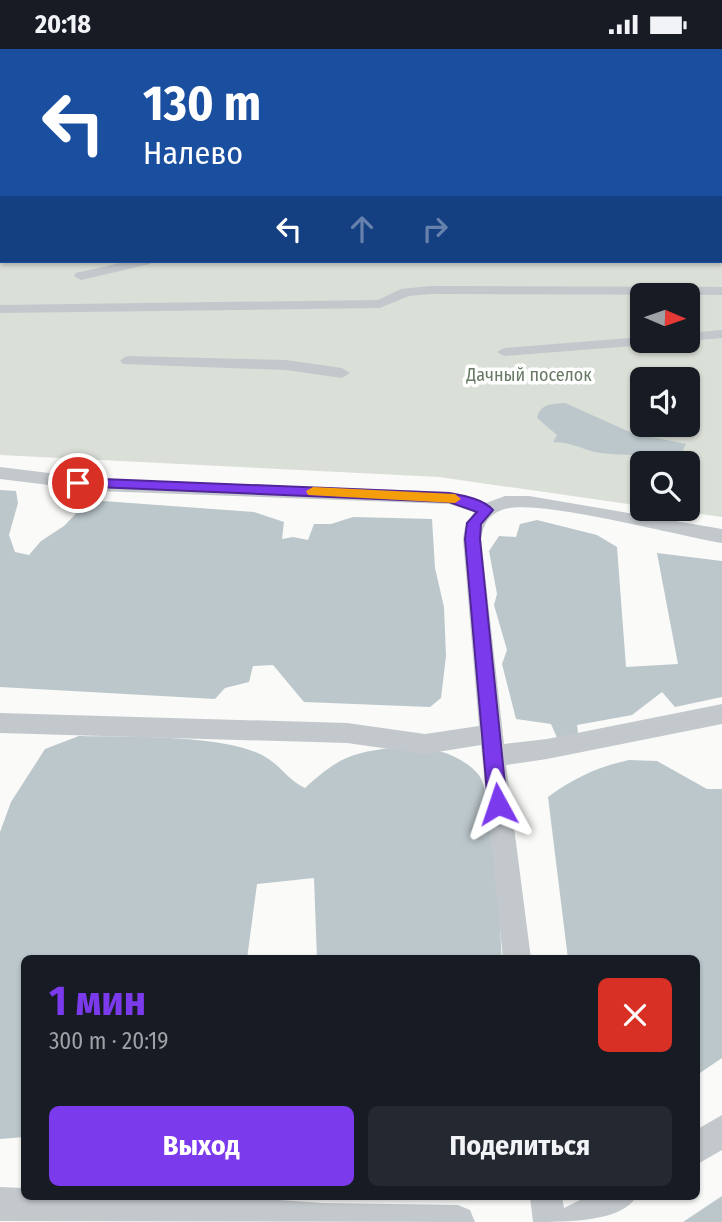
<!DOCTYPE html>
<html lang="ru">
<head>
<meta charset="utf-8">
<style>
  body { margin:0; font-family:"Fira Sans Condensed",sans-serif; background:#242831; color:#f1f3f6; height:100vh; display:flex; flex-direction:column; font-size:26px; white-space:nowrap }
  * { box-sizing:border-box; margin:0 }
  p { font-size:23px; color:#9ea1a6 }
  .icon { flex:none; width:38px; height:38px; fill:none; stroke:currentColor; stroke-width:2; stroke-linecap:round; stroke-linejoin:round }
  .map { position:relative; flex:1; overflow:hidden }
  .sheet { position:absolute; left:21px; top:906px; width:679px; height:245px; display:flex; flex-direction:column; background:#171b24; border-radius:10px; box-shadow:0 2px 5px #0004 }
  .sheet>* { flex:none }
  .top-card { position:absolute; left:0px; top:0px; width:723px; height:214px; box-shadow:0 2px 5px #0004; background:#1a4fa0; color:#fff; overflow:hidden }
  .needle { width:46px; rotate:92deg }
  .fabs { position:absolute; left:630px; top:234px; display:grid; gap:14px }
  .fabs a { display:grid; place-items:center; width:70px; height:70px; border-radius:10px; background:#171b24; box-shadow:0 2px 5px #0004; font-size:35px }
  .pin { position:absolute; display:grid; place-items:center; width:60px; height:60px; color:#fff; margin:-30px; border:4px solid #fff; border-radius:50%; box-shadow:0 2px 7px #0007 }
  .me { position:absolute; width:77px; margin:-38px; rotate:355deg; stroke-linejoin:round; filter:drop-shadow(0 0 5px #0008) }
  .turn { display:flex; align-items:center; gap:24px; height:147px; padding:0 28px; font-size:32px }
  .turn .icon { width:91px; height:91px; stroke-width:2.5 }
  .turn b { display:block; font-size:49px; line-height:60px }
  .lanes { display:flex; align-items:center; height:66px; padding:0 28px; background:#0003; justify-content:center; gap:35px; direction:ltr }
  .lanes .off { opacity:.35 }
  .round { display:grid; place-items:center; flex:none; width:74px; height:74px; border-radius:10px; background:#242831 }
  .headline { display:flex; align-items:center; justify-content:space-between; height:119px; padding:0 28px }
  h1 { font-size:42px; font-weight:700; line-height:52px; color:#7c3aed }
  .button { display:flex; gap:14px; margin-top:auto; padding:14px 28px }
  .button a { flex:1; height:80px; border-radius:10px; background:#7c3aed; color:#fff; font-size:28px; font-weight:700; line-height:80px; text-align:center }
  .button a+a { background:#242831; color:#f1f3f6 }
  .status { display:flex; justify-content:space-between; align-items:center; height:49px; padding:0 35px; background:#171b24; direction:ltr }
  .status svg { height:19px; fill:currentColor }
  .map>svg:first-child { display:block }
</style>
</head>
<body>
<div class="status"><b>20:18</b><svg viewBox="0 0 49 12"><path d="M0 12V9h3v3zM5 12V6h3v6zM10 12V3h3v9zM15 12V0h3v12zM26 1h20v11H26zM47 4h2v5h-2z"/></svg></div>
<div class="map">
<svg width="722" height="1173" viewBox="0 0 722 1173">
  <rect width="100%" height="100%" fill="#fafaf8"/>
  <!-- green -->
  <path fill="#dadfd7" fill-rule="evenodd" d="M 0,0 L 504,2 L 2,2 L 2,212 L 721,212 L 721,2 L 546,2 L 722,0 L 722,468 L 665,460 L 688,460 L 688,415 L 642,415 L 642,457 L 439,428 L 0,406 ZM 642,247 L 688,247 L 688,292 L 642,292 ZM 642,331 L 688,331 L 688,376 L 642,376 Z"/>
  <!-- water -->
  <path fill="#bbc7cb" d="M 565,354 L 632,384 L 686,395 L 682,403 C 665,407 613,407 595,403 C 580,399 569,393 553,393 L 557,386 L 537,369 C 541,354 552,355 565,354 Z
    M 0,441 L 16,442 L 18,454 L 9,486 L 15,503 L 29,506 L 41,492 L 64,477 L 89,451 L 254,463 L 284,473 L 282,490 L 293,488 L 308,491 L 314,475 L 331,475 L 353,468 L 432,470 L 435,519 L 444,558 L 446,607 L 441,649 L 430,658 L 304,653 L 273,616 L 253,617 L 249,633 L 225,639 L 215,650 L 0,638 Z
    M 537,471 L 597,486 L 617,498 L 626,618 L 678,615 L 657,504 L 722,512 L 722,648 L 675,658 L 662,643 L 632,666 L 577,676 L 579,692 L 558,691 L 551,675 L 516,670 L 502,615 L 507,601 L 494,556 L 497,545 L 489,502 L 499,487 L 516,488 L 520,475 Z
    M 79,687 C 124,688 231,685 267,709 C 282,718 288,731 305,739 C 340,707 353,703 400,698 C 426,696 460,704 478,725 C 495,744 500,878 502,910 L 317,910 L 314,829 L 257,835 L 247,910 L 24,910 L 24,1088 L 0,1090 L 0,783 L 11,753 L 45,700 Z
    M 629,711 L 657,712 L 707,740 L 722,740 L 722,1009 L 697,1026 L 696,910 L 568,910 L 548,748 C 574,729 597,718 629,711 Z
    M 722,1147 L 722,1173 L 683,1173 Z"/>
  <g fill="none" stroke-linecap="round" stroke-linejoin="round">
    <defs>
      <path id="secondary" d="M 0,48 L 2,48 L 2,56 L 0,56 Z
        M 721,51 L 722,51 L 722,59 L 721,59 Z"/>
    </defs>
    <!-- secondary casing -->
    <use href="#secondary" stroke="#b3babf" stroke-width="3"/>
    <!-- street -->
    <path fill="#c3c8cc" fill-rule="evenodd" d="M 106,0 L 114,0 L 105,2 Z
      M 218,0 L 226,0 L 226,2 L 218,2 Z
      M 339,0 L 348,0 L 349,2 L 340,2 Z
      M 454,0 L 474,0 L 473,2 Z
      M 0,4 L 2,4 L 2,10 L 0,10 Z
      M 721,70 L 722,70 L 722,77 L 721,77 Z
      M 721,103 L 722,103 L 722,109 L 721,109 Z
      M 129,212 L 152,212 L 150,215 L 81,231 L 74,227 L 76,224 Z
      M 430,237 L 722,238 L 722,246 L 430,245 L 409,247 L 380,259 L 0,264 L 0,256 L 378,251 L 401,240 Z
      M 722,281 L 722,289 L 688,292 L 687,292 L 688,284 Z
      M 642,288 L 642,292 L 652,292 L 645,296 L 504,307 L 497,303 L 504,299 Z
      M 128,307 L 286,311 L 342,319 L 350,324 L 342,329 L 286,321 L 123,315 L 120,312 L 123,309 Z
      M 0,418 L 98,430 L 449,443 L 486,454 L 505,447 L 529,447 L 722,480 L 722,494 C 678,487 535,448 502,461 C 488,466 483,476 481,490 L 504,695 L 547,690 L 722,655 L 722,675 L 547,710 L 506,716 L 531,910 L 503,910 L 481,696 L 425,705 L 347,694 L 0,684 L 0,664 L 347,674 L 425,685 L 479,677 L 463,490 L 465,478 L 474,463 L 449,455 L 98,442 L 0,430 Z
      M 722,1066 L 722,1101 L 696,1116 L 696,1081 Z
      M 0,1138 L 24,1139 L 24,1148 L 234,1148 L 323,1154 L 458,1156 L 470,1161 L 475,1173 L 0,1172 Z
      M 530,1148 L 562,1148 L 564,1159 L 586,1148 L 636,1148 C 622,1173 565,1173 533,1173 Z"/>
    <!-- secondary -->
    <use href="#secondary" fill="#fff" fill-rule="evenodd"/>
  </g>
  <!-- route -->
  <path fill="#7c3aed" stroke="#51269a" stroke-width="2" d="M 78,429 L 449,444 C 465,447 483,450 493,461 L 481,475 L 480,490 L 507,755 L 504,761 L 498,763 L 491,761 L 488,755 L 465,490 L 467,474 L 477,463 L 449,453 L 73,437 L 73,431 Z"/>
  <!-- slow -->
  <path fill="#f59e0b" d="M 313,438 L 455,445 L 461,450 L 455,454 L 308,446 L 306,442 Z"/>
  <g text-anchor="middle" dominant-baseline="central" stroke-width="7" stroke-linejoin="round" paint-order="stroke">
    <!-- far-park labels -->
    <g font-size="18" fill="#687a64" stroke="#fff">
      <text x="529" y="326">Дачный поселок</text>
    </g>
  </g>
</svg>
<div class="fabs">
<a><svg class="needle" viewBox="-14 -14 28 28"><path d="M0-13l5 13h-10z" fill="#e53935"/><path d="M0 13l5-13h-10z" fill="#9ea1a6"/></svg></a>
<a><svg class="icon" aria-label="sound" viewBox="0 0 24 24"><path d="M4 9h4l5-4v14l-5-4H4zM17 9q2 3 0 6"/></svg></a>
<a><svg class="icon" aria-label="search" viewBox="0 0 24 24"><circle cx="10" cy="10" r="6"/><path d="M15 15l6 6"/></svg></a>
</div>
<div class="pin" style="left:78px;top:434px;background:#d93025"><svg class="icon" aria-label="arrive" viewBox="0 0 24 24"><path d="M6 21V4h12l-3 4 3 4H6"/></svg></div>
<svg class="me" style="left:498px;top:755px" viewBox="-20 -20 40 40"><path d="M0-17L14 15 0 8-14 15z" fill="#7c3aed" stroke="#fff" stroke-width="4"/></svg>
<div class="top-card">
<div class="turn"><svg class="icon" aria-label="left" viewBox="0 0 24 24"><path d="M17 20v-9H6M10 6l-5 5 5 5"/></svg><div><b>130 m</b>Налево</div></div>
<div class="lanes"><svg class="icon" aria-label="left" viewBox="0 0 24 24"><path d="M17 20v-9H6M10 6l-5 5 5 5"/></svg><svg class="icon off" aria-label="ahead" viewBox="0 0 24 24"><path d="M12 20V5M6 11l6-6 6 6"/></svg><svg class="icon off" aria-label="right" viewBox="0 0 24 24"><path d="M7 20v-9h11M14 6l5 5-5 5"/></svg></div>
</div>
<section class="sheet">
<div class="headline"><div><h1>1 мин</h1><p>300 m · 20:19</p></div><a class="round" style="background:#d93025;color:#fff"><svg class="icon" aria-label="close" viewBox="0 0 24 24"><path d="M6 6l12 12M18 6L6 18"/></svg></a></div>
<div class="button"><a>Выход</a><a>Поделиться</a></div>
</section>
</div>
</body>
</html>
